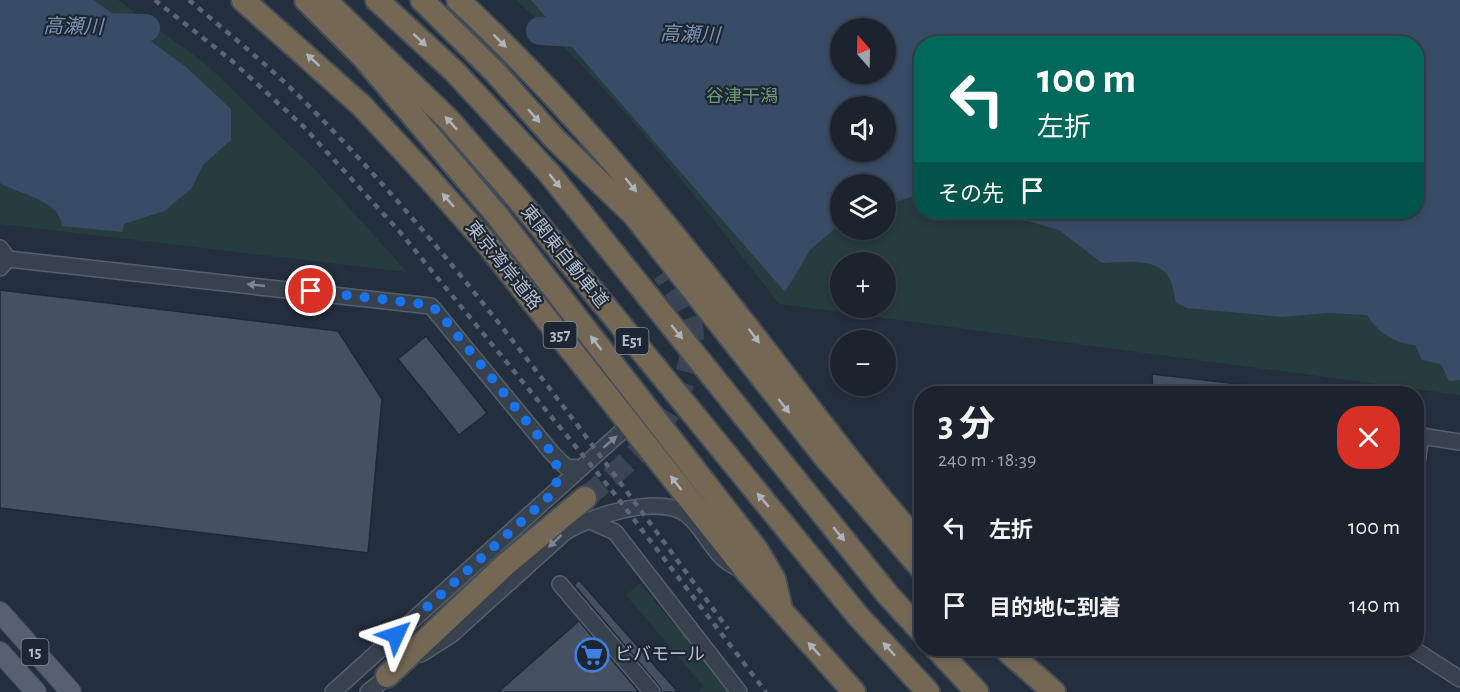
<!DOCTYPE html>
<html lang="ja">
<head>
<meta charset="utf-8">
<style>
  body { margin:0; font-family:"Alegreya Sans","Noto Sans JP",sans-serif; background:#242b36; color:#f1f3f6; height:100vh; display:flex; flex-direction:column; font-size:22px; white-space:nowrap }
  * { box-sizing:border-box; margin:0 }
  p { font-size:20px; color:#a0a4aa }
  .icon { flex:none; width:33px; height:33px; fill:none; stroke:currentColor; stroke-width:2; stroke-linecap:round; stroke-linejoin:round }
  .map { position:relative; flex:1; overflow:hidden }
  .sheet { position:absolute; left:914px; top:386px; width:510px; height:270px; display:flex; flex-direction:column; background:#1b232e; border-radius:24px; box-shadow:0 3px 9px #0003,0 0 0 2px #39404a }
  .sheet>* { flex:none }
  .top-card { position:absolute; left:914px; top:36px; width:510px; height:183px; border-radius:24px; box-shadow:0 3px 9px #0003,0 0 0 2px #39404a; background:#00695c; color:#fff; overflow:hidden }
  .needle { width:39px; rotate:340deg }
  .tools { position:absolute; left:830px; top:18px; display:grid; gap:12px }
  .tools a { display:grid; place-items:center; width:66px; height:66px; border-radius:50%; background:#1b232e; box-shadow:0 3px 9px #0003,0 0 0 2px #39404a; font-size:30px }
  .pin { position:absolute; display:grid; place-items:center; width:51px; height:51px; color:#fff; margin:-26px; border:3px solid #fff; border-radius:50%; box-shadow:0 2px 6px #0007 }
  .me { position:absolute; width:66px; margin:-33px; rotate:48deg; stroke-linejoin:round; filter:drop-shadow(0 0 4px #0008) }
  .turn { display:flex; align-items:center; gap:21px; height:126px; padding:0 24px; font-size:27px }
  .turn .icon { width:78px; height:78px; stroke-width:2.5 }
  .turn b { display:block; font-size:42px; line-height:51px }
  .then { display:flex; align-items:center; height:57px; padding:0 24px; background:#0003; gap:12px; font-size:22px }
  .round { display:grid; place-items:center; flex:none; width:63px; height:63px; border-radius:24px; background:#242b36 }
  .headline { display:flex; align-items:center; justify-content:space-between; height:102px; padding:0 24px }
  h1 { font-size:36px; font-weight:700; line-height:45px }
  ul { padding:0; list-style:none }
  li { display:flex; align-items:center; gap:18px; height:78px; padding:0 24px }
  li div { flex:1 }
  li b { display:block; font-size:22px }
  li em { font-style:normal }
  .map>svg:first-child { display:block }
</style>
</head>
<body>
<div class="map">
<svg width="1460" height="692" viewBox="0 0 1460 692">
  <rect width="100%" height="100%" fill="#242f3e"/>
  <!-- green -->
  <path fill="#263c3f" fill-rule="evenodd" d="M 0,0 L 118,0 L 207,65 L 318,173 L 407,272 L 0,224 Z
    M 516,0 L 1460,0 L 1460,395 L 779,304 C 697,198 615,91 516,0 ZM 840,28 L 885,28 L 885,74 L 840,74 ZM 921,44 L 1416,44 L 1416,212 L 921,212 ZM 840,106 L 885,106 L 885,152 L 840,152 ZM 840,184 L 885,184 L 885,230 L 840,230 ZM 840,262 L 885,262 L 885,308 L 840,308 Z
    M 640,584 L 732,692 L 697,692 L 703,686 L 626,595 Z"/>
  <!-- water -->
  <path fill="#394c67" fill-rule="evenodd" d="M 0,0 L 94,0 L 186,67 L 231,109 L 231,140 L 203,165 L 191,189 L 164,211 L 124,224 L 122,232 L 62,226 C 60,200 21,195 0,183 Z
    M 531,0 L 1460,0 L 1460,380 L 1449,381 L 1441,364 L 1422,360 L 1415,345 C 1393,343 1379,333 1367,315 L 1328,313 L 1282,317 L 1187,308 L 1176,303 C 1174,295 1173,283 1168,276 C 1156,257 1121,262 1102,263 L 1059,230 L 1010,216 L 1008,212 L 1416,212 L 1416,44 L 921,44 L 921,194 L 885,205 L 885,184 L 840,184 L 840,224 L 810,250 L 785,292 ZM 840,28 L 885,28 L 885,74 L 840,74 ZM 840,106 L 885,106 L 885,152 L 840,152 Z"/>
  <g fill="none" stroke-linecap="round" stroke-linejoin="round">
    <!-- river -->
    <path stroke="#394c67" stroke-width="28" d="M 92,27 L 146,28
      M 540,31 L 598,34"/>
  </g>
  <!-- building -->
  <path fill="#455162" stroke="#1f2835" stroke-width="1.5" d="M 0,290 L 338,331 L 382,399 L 368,553 L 0,508 Z
    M 426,336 L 487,413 L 459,435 L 398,359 Z
    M 1152,374 L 1247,385 L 1247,393 L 1153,393 Z
    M 579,580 L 678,692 L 662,692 L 659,686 L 574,585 Z
    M 579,621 L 639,692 L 498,692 Z"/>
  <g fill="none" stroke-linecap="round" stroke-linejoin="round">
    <!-- highway-tunnel -->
    <path stroke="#3a4453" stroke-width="22" stroke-dasharray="22 11" stroke-linecap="butt" d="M 585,498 C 631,460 674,427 688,367 C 692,352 695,336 691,321 C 686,304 673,288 663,273"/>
    <defs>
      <path id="minor" d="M 0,248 L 8,259 L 0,268
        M 8,259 L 431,306 L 552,453 L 566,467 L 579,468
        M 1416,469 L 1421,436 L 1460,442
        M 590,521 L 615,532 L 739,692
        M 560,584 L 652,692
        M 1412,648 L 1460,679
        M 421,654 L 451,635 L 564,533 C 589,516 659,494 686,514 C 706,529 712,556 736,567
        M 333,692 L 630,424
        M 368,692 L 393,672"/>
      <path id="major" d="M 0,612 L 71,692
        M 0,652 L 36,692"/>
      <path id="highway" d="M 243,0 L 362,106 L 426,175 L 488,245 L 747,572 L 854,692
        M 306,0 L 363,57 L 496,214 L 757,550 L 774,579 L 781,609
        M 325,0 L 449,120 L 517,198 L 858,616 L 928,692
        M 377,0 L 454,71 L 549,173 L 888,595 L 921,631
        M 422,0 L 495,72 L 555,139 L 634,215 L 824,456 L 921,568
        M 458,0 C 562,96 653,207 740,318 C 800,394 856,473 921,545
        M 936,648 L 977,692
        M 1004,648 L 1054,692
        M 387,676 L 505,565 L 585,498"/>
    </defs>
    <!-- minor casing -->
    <use href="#minor" stroke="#565f6c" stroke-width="18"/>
    <!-- major casing -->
    <use href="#major" stroke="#414a57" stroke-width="22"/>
    <!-- highway casing -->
    <use href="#highway" stroke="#434c59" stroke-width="26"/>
    <!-- minor -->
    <use href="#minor" stroke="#38414e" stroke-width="15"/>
    <!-- major -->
    <use href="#major" stroke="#56606e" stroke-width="20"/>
    <!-- highway -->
    <use href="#highway" stroke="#746855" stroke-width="22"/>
    <!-- rail -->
    <path stroke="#5a6575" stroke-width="4.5" stroke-dasharray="6 6" stroke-linecap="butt" d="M 155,0 L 231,60 L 304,127 L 400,232 L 613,492 L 766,692
      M 189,0 C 228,33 269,66 305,102 C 464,262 594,448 728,629"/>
  </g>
  <!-- one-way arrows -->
  <defs><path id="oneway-solid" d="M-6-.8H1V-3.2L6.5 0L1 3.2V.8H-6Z" transform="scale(1.5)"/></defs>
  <g fill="#aeb4bd">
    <use href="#oneway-solid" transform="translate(420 40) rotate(43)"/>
    <use href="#oneway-solid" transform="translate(500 41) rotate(45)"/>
    <use href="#oneway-solid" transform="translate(313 60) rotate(-137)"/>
    <use href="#oneway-solid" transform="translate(534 116) rotate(49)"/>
    <use href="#oneway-solid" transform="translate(451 123) rotate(-132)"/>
    <use href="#oneway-solid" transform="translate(555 181) rotate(51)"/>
    <use href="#oneway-solid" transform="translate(631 185) rotate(51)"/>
    <use href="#oneway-solid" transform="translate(448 200) rotate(-131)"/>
    <use href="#oneway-solid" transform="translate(677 332) rotate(51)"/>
    <use href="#oneway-solid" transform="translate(754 336) rotate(53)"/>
    <use href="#oneway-solid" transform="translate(596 343) rotate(-128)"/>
    <use href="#oneway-solid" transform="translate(784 406) rotate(52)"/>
    <use href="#oneway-solid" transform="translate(676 483) rotate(-128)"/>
    <use href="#oneway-solid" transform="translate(763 500) rotate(-130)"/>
    <use href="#oneway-solid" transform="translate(839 534) rotate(51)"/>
    <use href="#oneway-solid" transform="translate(814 649) rotate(-132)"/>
    <use href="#oneway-solid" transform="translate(889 649) rotate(-132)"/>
  </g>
  <g fill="#7c8592">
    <use href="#oneway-solid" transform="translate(256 285) rotate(-174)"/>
    <use href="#oneway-solid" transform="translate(610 442) rotate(-41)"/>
    <use href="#oneway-solid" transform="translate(555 541) rotate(137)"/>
  </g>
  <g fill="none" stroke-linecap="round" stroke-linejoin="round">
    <!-- route -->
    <path stroke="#1a73e8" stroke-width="10" stroke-dasharray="0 18" d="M 311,291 L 423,304 L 437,310 L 552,453 C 559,469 560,478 552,494 L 396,635"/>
  </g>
  <!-- icons -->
  <defs>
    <symbol id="supermarket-ring" viewBox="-11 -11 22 22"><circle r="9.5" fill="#1d2633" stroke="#3f7fe0" stroke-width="1.5"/><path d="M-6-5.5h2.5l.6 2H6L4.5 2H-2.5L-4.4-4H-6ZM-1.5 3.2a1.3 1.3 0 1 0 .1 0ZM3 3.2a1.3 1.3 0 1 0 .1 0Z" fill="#3f7fe0"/></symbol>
  </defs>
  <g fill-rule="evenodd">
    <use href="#supermarket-ring" x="573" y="636" width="38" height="38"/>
  </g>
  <g text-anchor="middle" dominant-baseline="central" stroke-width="4.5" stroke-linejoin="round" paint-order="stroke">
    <!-- shield labels -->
    <g fill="#1d2633" stroke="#878f9c" stroke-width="1.5">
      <rect x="543.5" y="322" width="33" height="26" rx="4.5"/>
      <rect x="615.5" y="328" width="33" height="26" rx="4.5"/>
      <rect x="21.5" y="639" width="27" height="26" rx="4.5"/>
    </g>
    <g font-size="16" font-weight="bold" fill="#b4bcc9">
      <text x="560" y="335">357</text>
      <text x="632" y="341">E51</text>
      <text x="35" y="652">15</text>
    </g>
    <!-- park labels -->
    <g font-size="18" fill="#6b9a76" stroke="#1d2633">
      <text x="742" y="97">谷津干潟</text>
    </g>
    <!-- street labels -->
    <g font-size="18" fill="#b4bcc9" stroke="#1d2633">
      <text transform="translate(564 257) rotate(51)">東関東自動車道</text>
      <text transform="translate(503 266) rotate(51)">東京湾岸道路</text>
    </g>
    <!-- poi labels -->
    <g font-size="18" fill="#b4bcc9" stroke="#1d2633" text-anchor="start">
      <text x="615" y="655">ビバモール</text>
    </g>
    <!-- water labels -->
    <g font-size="20" font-style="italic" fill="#7c92b1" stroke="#1d2633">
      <text transform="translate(73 27) rotate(1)">高瀬川</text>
      <text transform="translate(690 35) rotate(2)">高瀬川</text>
    </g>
  </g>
</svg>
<div class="tools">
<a><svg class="needle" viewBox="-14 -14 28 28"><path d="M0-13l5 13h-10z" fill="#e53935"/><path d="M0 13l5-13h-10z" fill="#a0a4aa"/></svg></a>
<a><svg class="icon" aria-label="sound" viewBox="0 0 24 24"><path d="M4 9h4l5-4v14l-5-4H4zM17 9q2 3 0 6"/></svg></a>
<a><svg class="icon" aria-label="layers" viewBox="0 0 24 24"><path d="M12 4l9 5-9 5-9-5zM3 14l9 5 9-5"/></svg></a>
<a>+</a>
<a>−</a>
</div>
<div class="pin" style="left:311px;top:291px;background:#d93025"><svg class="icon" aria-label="arrive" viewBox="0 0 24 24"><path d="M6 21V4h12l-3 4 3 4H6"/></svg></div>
<svg class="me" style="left:396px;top:635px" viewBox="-20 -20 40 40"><path d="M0-17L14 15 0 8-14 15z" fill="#1a73e8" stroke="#fff" stroke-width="4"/></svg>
<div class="top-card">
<div class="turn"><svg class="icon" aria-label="left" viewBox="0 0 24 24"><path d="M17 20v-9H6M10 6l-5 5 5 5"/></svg><div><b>100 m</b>左折</div></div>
<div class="then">その先<svg class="icon" aria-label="arrive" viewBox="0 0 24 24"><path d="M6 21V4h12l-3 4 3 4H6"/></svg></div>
</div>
<section class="sheet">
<div class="headline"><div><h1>3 分</h1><p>240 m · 18:39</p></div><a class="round" style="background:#d93025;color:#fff"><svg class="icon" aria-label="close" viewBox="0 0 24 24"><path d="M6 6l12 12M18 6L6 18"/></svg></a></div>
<ul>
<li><svg class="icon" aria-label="left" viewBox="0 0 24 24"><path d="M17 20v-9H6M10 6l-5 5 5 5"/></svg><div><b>左折</b></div><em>100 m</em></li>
<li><svg class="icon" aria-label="arrive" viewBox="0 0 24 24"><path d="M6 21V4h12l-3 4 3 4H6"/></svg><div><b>目的地に到着</b></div><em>140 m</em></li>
</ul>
</section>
</div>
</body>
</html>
